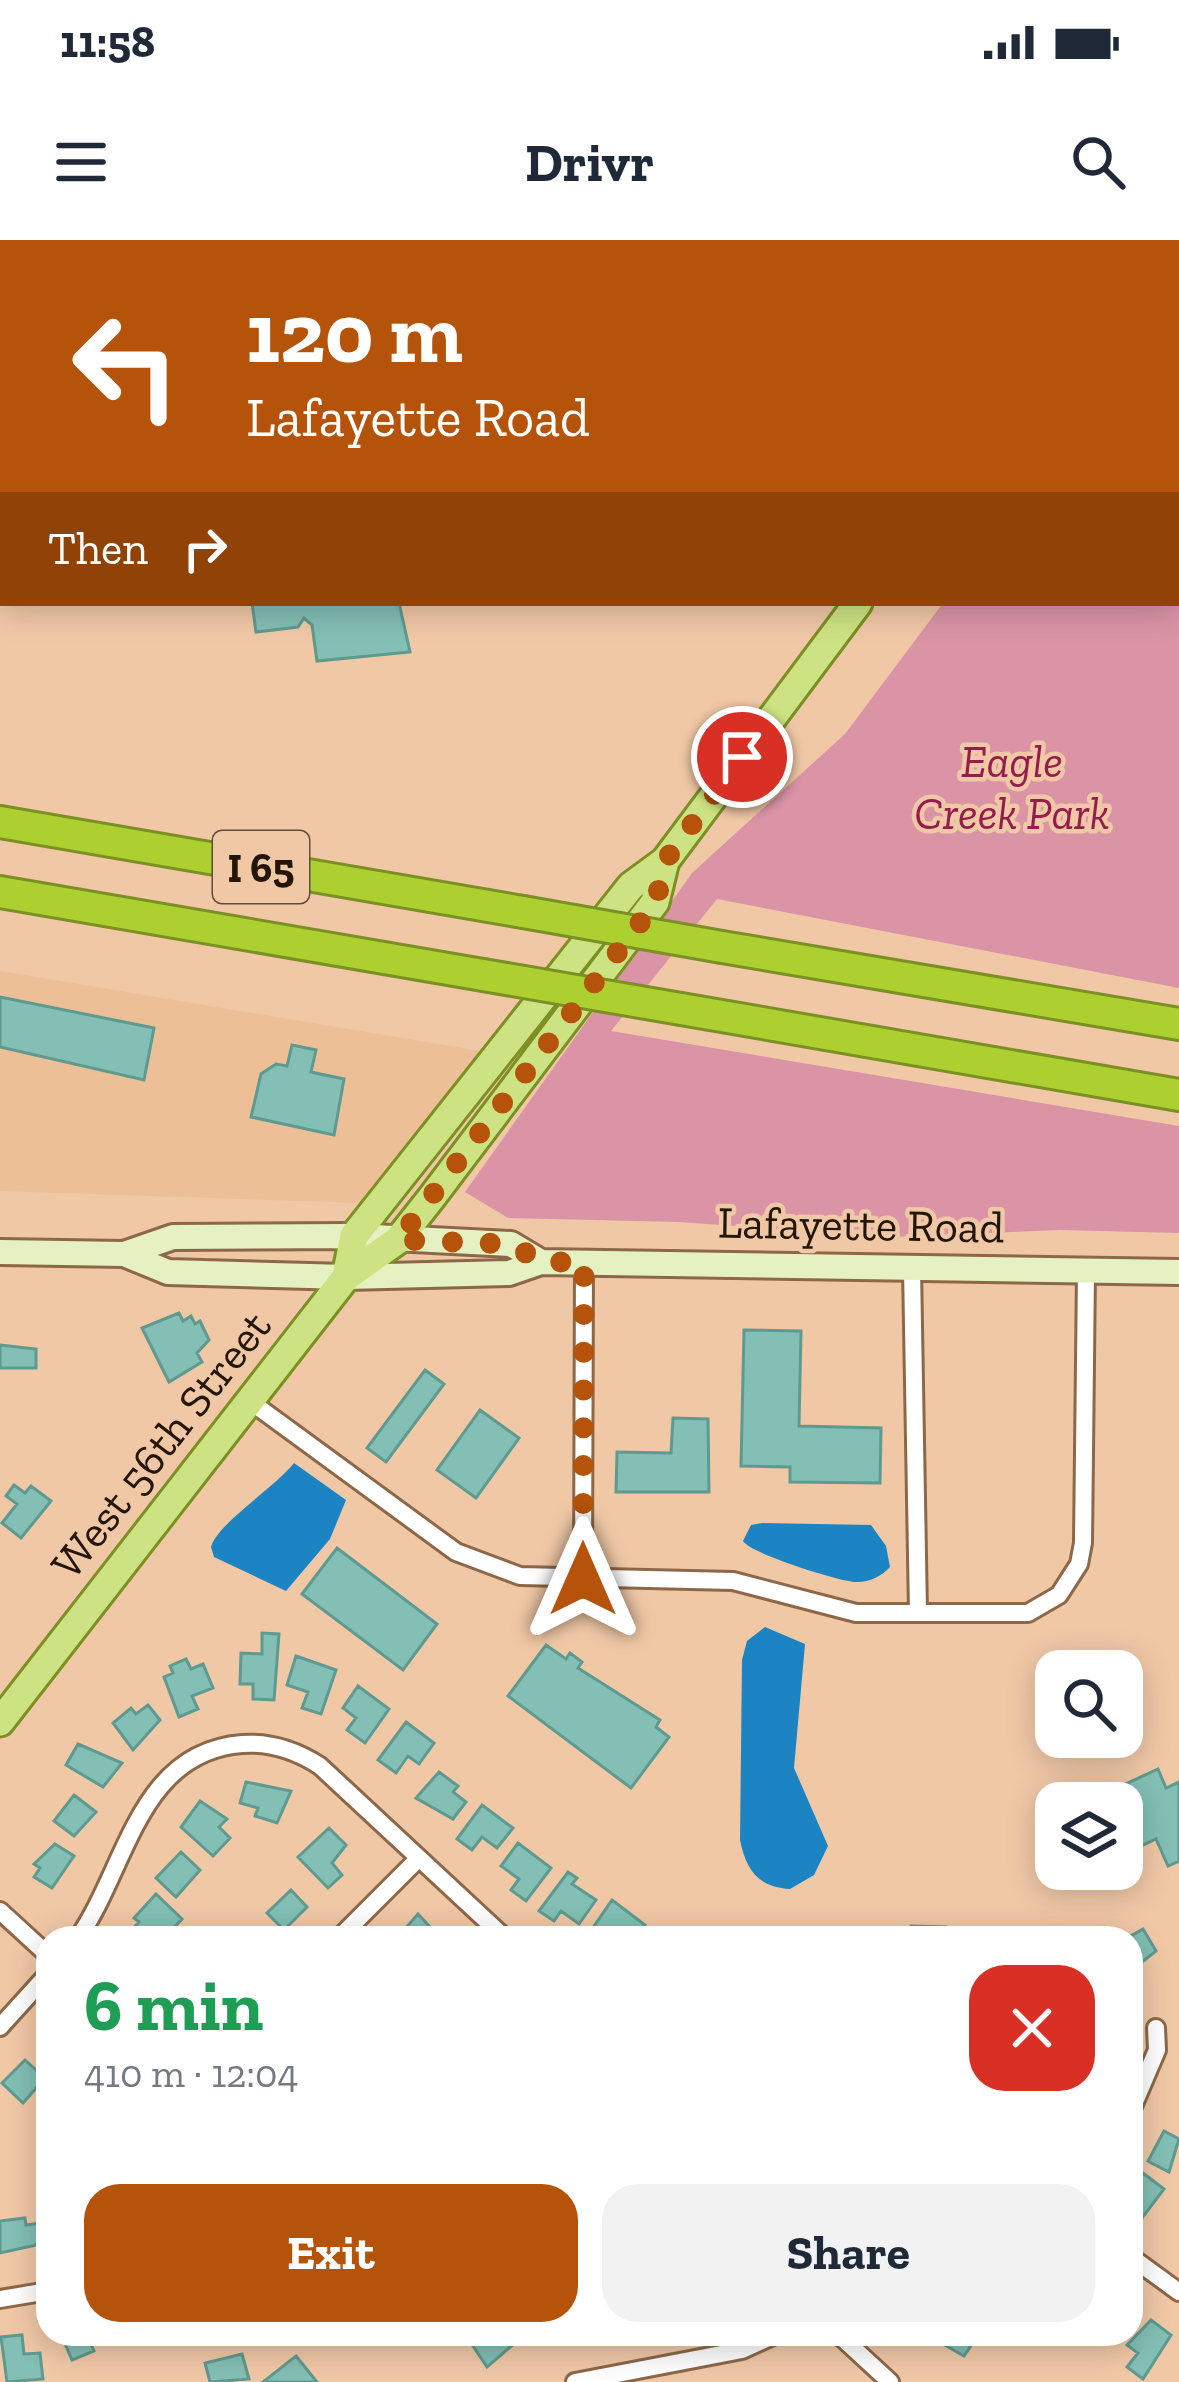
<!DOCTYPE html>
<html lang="en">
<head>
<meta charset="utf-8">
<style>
  body { margin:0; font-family:"Zilla Slab",serif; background:#f2f2f3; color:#1f2937; height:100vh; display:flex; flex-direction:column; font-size:45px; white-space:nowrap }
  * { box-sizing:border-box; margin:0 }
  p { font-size:39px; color:#747a83 }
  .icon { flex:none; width:66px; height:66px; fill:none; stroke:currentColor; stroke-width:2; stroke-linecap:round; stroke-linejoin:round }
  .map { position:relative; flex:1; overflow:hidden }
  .drawer { position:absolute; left:36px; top:1686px; width:1107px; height:420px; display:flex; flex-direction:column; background:#fff; border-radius:36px; box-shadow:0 6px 30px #0003 }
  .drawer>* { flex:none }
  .guide { position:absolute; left:0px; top:0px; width:1179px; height:366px; box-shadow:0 6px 30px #0003; background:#b45309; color:#fff; overflow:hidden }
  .fabs { position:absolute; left:1035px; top:1410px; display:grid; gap:24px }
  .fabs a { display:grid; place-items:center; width:108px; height:108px; border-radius:24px; background:#fff; box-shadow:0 6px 30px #0003; font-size:60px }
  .pin { position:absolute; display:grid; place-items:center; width:102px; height:102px; color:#fff; margin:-51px; border:6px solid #fff; border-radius:50%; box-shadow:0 3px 12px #0007 }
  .me { position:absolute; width:132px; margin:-66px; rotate:0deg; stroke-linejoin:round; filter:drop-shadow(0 0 9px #0008) }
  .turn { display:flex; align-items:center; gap:42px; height:252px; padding:0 48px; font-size:54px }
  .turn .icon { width:156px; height:156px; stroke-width:2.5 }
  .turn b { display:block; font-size:84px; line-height:102px }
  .then { display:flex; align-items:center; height:114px; padding:0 48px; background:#0003; gap:24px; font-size:45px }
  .round { display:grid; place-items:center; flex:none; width:126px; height:126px; border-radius:36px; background:#f2f2f3 }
  .summary { display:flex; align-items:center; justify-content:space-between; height:204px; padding:0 48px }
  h1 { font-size:72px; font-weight:800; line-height:90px; color:#1e9e55 }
  .action { display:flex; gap:24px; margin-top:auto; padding:24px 48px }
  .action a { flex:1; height:138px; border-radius:36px; background:#b45309; color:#fff; font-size:48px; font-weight:800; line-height:138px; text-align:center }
  .action a+a { background:#f2f2f3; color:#1f2937 }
  .status { display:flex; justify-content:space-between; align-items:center; height:84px; padding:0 60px; background:#fff; direction:ltr }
  .status svg { height:33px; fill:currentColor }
  header { display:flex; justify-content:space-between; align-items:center; height:156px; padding:0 48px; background:#fff; font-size:54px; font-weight:800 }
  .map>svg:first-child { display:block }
</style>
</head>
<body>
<div class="status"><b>11:58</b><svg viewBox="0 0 49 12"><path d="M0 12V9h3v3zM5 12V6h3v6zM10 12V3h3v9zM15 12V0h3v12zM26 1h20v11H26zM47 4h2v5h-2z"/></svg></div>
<header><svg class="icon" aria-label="menu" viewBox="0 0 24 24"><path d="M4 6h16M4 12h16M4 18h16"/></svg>Drivr<svg class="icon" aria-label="search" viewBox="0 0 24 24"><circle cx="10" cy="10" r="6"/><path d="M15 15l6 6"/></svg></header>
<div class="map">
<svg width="1179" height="2142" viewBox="0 0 1179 2142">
  <rect width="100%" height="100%" fill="#f0c8a6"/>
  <!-- built -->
  <path fill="#ecbf97" d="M 0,731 L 480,811 L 360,963 L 0,951 Z"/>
  <!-- green -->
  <path fill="#da94a6" d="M 1179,52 L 1179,748 L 717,659 L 611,791 L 1179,886 L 1179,993 L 1060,990 L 889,997 L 678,982 L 508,978 L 465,952 L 692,633 L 845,494 L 943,363 L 1176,363 Z"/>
  <!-- water -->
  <path fill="#1c84c2" d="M 294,1223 L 346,1260 L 330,1299 L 286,1351 L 214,1317 L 211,1307 C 218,1283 272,1250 294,1223 Z
    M 762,1283 L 871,1285 L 886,1306 L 890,1327 C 881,1337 868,1343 854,1342 C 836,1340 751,1314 743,1301 L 751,1285 Z
    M 765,1387 L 805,1404 L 794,1528 L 828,1606 L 814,1635 L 790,1649 C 758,1647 746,1630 740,1600 L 742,1420 L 747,1401 Z"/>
  <!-- building -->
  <path fill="#83bfb4" stroke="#5f9a90" stroke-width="3" d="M 252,363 L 399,363 L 410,412 L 317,421 L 312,385 L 304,378 L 298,387 L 256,392 Z
    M 0,757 L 154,788 L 144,840 L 0,807 Z
    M 292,805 L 316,810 L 311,832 L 344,839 L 334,895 L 251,877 L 261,834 L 276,824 L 287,826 Z
    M 179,1073 L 183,1081 L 191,1076 L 195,1084 L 200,1081 L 209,1100 L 197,1113 L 202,1122 L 169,1142 L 142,1088 Z
    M 744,1090 L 801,1091 L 799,1186 L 881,1188 L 880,1243 L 790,1242 L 790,1227 L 741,1226 Z
    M 0,1105 L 36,1109 L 36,1128 L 0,1128 Z
    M 425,1130 L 444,1144 L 386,1222 L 367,1208 Z
    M 480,1170 L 519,1198 L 476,1258 L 437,1230 Z
    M 673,1178 L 708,1179 L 709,1252 L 616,1252 L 617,1212 L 671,1213 Z
    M 14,1245 L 25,1253 L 31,1246 L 51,1261 L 21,1298 L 2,1283 L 17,1264 L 6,1256 Z
    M 337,1308 L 437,1384 L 403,1430 L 302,1354 Z
    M 262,1393 L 279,1394 L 274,1460 L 253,1459 L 253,1444 L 240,1444 L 241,1413 L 262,1414 Z
    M 546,1405 L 566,1419 L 570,1413 L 582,1422 L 578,1428 L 660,1480 L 656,1487 L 669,1497 L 631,1548 L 508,1456 Z
    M 296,1416 L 336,1430 L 321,1474 L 302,1468 L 308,1452 L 287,1445 Z
    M 186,1419 L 191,1429 L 203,1424 L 213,1448 L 192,1456 L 198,1469 L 179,1477 L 164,1437 L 173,1433 L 170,1426 Z
    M 358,1446 L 389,1469 L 365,1503 L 347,1490 L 356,1478 L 343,1468 Z
    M 148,1465 L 160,1480 L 133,1510 L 113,1483 L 131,1468 L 136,1474 Z
    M 406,1482 L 434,1503 L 419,1524 L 408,1516 L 396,1533 L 378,1520 Z
    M 78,1504 L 122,1523 L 103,1547 L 66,1525 Z
    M 1158,1529 L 1166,1548 L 1179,1542 L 1179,1621 L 1168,1626 L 1156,1599 L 1126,1613 L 1122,1604 L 1126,1562 L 1119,1547 Z
    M 439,1532 L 458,1546 L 453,1552 L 466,1562 L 453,1579 L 416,1558 Z
    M 246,1542 L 291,1551 L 277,1583 L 255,1576 L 258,1568 L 240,1563 Z
    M 74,1555 L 96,1572 L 74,1596 L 54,1581 Z
    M 200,1561 L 227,1579 L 219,1587 L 230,1598 L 213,1616 L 181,1587 Z
    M 482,1565 L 513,1588 L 497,1608 L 482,1597 L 472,1610 L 457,1599 Z
    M 329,1588 L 346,1605 L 332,1623 L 342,1635 L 328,1648 L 298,1617 Z
    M 518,1603 L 551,1628 L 526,1661 L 511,1650 L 519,1639 L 501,1626 Z
    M 55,1604 L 74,1616 L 52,1648 L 34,1637 L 40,1628 L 34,1624 Z
    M 181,1612 L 200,1630 L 176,1657 L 156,1638 Z
    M 568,1632 L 577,1638 L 572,1644 L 596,1660 L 579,1684 L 561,1671 L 554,1681 L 539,1671 Z
    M 291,1650 L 307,1667 L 284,1690 L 267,1673 Z
    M 156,1654 L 182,1679 L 164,1698 L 132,1698 L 128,1694 L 139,1682 L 134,1678 Z
    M 612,1660 L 645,1685 L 635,1698 L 586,1698 Z
    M 418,1674 L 432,1689 L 429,1698 L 397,1698 Z
    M 911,1686 L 946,1687 L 945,1698 L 910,1698 Z
    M 1143,1689 L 1156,1711 L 1131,1731 L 1131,1698 L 1127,1698 Z
    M 25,1820 L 45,1838 L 23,1863 L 2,1843 Z
    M 1164,1891 L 1179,1899 L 1169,1932 L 1148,1921 Z
    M 1139,1930 L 1164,1949 L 1142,1978 L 1131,1970 L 1131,1941 Z
    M 25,1978 L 26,1985 L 42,1983 L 45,2003 L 0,2013 L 0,1981 Z
    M 1151,2080 L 1171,2095 L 1143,2139 L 1127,2127 L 1138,2113 L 1127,2105 Z
    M 61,2094 L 104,2094 L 105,2098 L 91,2104 L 94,2111 L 72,2120 Z
    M 479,2094 L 520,2094 L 522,2097 L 487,2127 L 469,2100 Z
    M 940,2094 L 979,2094 L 964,2116 L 936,2100 Z
    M 22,2095 L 24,2114 L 40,2113 L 43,2139 L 7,2142 L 1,2097 Z
    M 242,2114 L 249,2139 L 210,2142 L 205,2123 Z
    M 296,2116 L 317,2142 L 263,2142 Z"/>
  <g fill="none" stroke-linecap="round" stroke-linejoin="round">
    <defs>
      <path id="minor" d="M 319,0 L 323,3
        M 912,1028 L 918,1373
        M 247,1159 L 456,1312 L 520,1336 L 733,1341 L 856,1373 L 1028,1373 L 1059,1355 L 1079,1324 L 1083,1303 L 1086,1031
        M 583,1339 L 584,1022
        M 0,1671 L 48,1715
        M 78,1698 C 127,1628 138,1512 242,1504 C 270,1502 297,1511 320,1526 L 505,1698
        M 339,1698 L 418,1619
        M 0,1787 L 48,1734
        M 1131,1871 L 1157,1810 L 1156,1788
        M 1131,2017 L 1179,2052
        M 0,2059 L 48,2051
        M 838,2094 L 890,2142
        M 575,2142 L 742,2110 L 777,2094"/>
      <path id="secondary" d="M 0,1012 L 124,1014 L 173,997 L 354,996 L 511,1004 L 541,1022
        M 124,1014 L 168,1032 L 346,1037 L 509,1033 L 541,1022 L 1179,1032"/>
      <path id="primary" d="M 1133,3 L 1135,0
        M 346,1037 L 354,996 L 631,646 L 665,621 L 858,363
        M 0,1482 L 346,1037 L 398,1000 L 432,957 L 655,662 L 665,621"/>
      <path id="motorway" d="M 0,582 L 523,672
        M 0,652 L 483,735
        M 722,707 L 1179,784
        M 681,769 L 1179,855"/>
    </defs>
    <!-- minor casing -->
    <use href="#minor" stroke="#8c6849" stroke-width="22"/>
    <!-- secondary casing -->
    <use href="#secondary" stroke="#8c6849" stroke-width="30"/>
    <!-- primary casing -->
    <use href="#primary" stroke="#7c8f22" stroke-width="33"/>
    <!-- motorway casing -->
    <use href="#motorway" stroke="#7c8f22" stroke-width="36"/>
    <!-- minor -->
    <use href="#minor" stroke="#fff" stroke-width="16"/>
    <!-- secondary -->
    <use href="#secondary" stroke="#e6f1c1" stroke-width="24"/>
    <!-- primary -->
    <use href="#primary" stroke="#cde383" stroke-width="27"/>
    <!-- motorway -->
    <use href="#motorway" stroke="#acd030" stroke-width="30"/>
    <defs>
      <path id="motorway-bridge" d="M 523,672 L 722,707
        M 483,735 L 681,769"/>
    </defs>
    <!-- motorway-bridge casing -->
    <use href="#motorway-bridge" stroke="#7c8f22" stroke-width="36" stroke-linecap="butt"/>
    <!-- motorway-bridge -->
    <use href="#motorway-bridge" stroke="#acd030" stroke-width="30"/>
  </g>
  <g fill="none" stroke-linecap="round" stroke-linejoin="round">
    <!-- route -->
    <path stroke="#b45309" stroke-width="21" stroke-dasharray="0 37.8" d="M 583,1339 L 584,1022 L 541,1022 L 511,1004 L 398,1000 L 656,662 L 665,621 L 742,517"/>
  </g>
  <g text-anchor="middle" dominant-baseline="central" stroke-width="9" stroke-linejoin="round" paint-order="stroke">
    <!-- shield labels -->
    <rect fill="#f0c8a6" stroke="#604b37" stroke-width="3" x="213" y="591" width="96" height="72" rx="9"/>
    <g font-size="42" font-weight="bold" fill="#231508">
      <text x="261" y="627">I 65</text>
    </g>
    <!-- park labels -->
    <g font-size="45" font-style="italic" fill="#961c4e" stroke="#f0c8a6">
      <text x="1012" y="522">Eagle<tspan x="1012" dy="52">Creek Park</tspan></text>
    </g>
    <!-- street labels -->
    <g font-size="45" fill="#231508" stroke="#f0c8a6">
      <text transform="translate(861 985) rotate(1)">Lafayette Road</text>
      <text transform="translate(161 1205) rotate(-52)">West 56th Street</text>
    </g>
  </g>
</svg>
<div class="fabs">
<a><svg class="icon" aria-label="search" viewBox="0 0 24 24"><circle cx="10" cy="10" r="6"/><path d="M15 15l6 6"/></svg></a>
<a><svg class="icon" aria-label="layers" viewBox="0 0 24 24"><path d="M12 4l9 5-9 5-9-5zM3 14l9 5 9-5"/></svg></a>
</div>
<div class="pin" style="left:742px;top:517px;background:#d93025"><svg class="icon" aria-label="arrive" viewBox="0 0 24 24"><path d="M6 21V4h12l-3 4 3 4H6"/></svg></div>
<svg class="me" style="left:583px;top:1339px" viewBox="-20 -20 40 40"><path d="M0-17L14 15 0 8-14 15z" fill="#b45309" stroke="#fff" stroke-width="4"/></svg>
<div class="guide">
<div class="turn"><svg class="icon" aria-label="left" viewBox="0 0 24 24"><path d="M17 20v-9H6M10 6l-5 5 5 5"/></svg><div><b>120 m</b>Lafayette Road</div></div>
<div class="then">Then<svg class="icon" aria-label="right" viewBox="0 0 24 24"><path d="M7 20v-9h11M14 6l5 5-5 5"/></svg></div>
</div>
<section class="drawer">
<div class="summary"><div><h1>6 min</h1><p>410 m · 12:04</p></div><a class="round" style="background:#d93025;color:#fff"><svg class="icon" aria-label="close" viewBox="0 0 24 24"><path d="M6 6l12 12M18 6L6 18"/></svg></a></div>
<div class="action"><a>Exit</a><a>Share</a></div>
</section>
</div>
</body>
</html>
